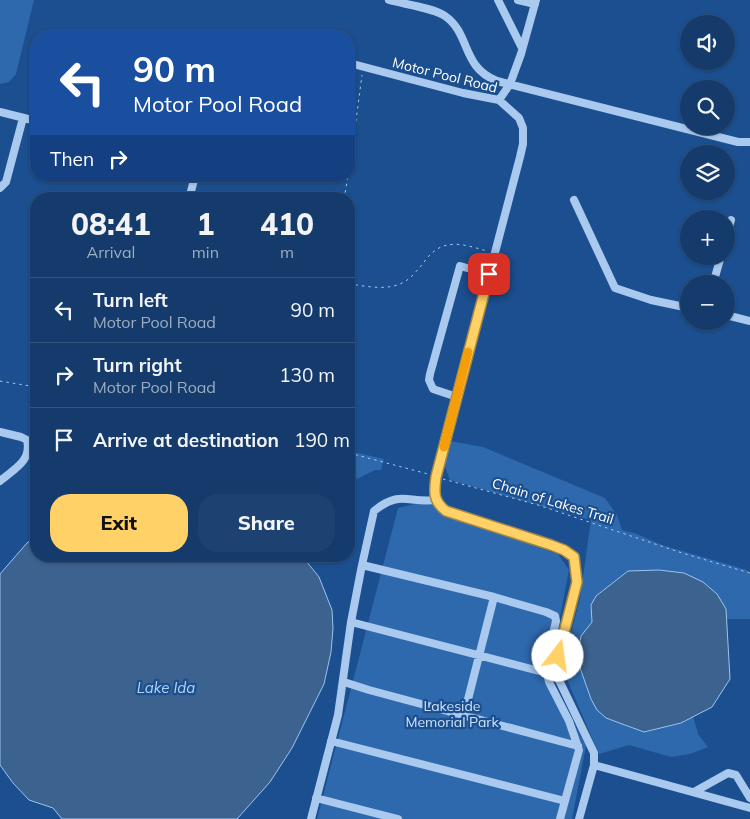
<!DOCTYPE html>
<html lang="en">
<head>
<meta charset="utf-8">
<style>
  body { margin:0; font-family:Mulish,sans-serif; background:#1d4271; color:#f1f3f6; height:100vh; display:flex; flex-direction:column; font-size:19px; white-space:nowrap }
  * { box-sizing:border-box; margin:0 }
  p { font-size:16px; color:#9dadc1 }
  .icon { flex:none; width:28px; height:28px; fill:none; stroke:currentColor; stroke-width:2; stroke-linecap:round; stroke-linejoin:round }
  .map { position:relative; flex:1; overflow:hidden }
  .details { position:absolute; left:30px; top:192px; width:325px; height:370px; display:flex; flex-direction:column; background:#143b6b; border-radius:20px; box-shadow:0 1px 4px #0004,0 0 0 1px #33557e }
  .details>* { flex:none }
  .top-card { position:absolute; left:30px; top:30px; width:325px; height:152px; border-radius:20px; box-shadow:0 1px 4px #0004,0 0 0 1px #33557e; background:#1a4fa0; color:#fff; overflow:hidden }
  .buttons { position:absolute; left:680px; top:15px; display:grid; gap:10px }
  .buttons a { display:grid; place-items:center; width:55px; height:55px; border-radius:50%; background:#143b6b; box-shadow:0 1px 4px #0004,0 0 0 1px #33557e; font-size:25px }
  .pin { position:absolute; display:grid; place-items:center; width:42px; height:42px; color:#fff; margin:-21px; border-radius:10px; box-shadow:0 2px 8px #0006 }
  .me { position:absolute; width:55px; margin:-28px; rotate:15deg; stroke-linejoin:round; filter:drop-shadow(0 0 4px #0008) }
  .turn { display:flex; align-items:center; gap:18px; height:105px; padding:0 20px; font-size:22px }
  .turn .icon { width:65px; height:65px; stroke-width:2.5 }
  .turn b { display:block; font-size:35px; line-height:42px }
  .then { display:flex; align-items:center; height:48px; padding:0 20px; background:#0003; gap:10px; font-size:19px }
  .eta { display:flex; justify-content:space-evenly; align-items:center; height:85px; text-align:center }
  .eta b { font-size:30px; font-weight:800; line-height:35px }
  .action { display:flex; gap:10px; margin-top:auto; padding:10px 20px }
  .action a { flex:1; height:58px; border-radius:20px; background:#ffd166; color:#111; font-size:20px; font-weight:800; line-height:58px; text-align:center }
  .action a+a { background:#1d4271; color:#f1f3f6 }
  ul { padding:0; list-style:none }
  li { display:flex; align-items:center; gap:15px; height:65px; padding:0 20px; border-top:1px solid #33557e }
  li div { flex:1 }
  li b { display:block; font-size:19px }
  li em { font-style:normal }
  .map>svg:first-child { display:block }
</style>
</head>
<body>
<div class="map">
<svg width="750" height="819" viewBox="0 0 750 819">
  <rect width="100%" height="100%" fill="#1b4f8f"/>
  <!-- green -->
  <path fill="#2e69ad" d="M 0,0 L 34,0 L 16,74 L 9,82 L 0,84 Z
    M 450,441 L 483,447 L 605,498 L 617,515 L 622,530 L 637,534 L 662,545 L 747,570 L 750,574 L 750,619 L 726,619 L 726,609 L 684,573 L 659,570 L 628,571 L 596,596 L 591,605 L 592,622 L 579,665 L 606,718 L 645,732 L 681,723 L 693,716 L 698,734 L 708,747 L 690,754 L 671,757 L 629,745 L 599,754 L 562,668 L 580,598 L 591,520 L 450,480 L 444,464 Z
    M 349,451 L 384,459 L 381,470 L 375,470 L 357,479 L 349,469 Z
    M 428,501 L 472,525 L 558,554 L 569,570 L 549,674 L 586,746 L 572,819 L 317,819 L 398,508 Z"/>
  <!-- water -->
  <path fill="#3c6290" stroke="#9cc4f0" d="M 36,536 L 36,556 L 302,556 L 319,577 L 332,610 L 333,628 L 331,652 L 324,684 L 292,748 L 270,782 L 237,819 L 62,819 L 53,808 L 29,800 L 13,783 L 0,765 L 0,574 L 27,543 Z
    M 659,570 L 684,573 L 703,582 L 717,594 L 726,609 L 730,679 L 712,707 L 681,723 L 644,732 L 606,718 L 597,710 L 591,699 L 579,665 L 578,652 L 581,636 L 592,622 L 591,605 L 596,596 L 628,571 Z"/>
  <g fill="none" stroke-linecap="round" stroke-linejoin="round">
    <!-- path -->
    <path stroke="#a9c9ee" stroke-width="1" stroke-dasharray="2.5 4" stroke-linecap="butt" d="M 349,173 L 362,75
      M 344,199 L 348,176
      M 349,284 C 366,286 386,291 402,283 C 409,280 415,273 419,268 C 424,263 427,257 432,253 C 448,238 469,246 487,251
      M 0,381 L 36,387
      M 349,453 L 428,474
      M 443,479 L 538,505 L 682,553 L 750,573"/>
    <!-- minor -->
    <path stroke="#a9c9ee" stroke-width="8" d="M 389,0 C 403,4 434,8 445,16 C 471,34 461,67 497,81 L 738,142 L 750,142
      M 498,0 L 522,48
      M 518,0 L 535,4
      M 216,36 L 224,34 L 241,36
      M 349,63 L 463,93 L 499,100 L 519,118 L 523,128 L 523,144 L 520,157 L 441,459 C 436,479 427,497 446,511 L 551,545 L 565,550 L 574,557 C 586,600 552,639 558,678 L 594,753 L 594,765 L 579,819
      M 499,100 L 510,84 L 521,54 L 536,0
      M 0,112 L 36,121
      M 0,188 L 6,182 L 23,118
      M 189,199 L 195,176
      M 574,200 L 615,288 L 651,300 L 689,308
      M 726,236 L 731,220
      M 713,284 L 721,256
      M 726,315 L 750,321
      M 457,397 L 433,389 L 429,380 L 430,374 L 460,266 L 489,274
      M 0,432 L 21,437 L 27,440 C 32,461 14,469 0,481
      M 362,565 L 374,511 C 400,490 407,503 435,500
      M 351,622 L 547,673
      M 344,682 L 369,690 L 578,746
      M 464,715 L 494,597
      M 331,741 L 565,801
      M 594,765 L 750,808
      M 694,792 L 728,773 L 736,775 L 750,798
      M 316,798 L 398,819
      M 311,819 L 338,715 L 351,622 L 362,565 L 494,597 L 546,612 L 555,616 L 556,621 L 549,652 L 547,673 L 549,682 L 569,721 L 579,750 L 560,819"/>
  </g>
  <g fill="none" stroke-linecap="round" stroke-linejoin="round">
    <defs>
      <path id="route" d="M 489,274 L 436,477 C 434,492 433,501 446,511 L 551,545 L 564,550 L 574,557 L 577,582 L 558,656"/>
    </defs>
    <!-- route casing -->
    <use href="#route" stroke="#a68842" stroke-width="12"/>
    <!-- route -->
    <use href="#route" stroke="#ffd166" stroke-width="9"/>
    <!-- slow -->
    <path stroke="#f59e0b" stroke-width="9" d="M 444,447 L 468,352"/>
  </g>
  <g text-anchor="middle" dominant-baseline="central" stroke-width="4.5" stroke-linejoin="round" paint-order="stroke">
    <!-- street labels -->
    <g font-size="14" fill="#fff" stroke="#1b4f8f">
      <text transform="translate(445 75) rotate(14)">Motor Pool Road</text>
      <text transform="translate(553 501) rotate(17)">Chain of Lakes Trail</text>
    </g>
    <!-- park labels -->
    <g font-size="14" fill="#cfe3fa" stroke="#1b4f8f">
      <text x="452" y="706">Lakeside<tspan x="452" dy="16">Memorial Park</tspan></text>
    </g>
    <!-- water labels -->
    <g font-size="15" font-style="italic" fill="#b5d3f5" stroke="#1b4f8f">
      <text x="166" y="687">Lake Ida</text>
    </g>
  </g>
</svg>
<div class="buttons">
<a><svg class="icon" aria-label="sound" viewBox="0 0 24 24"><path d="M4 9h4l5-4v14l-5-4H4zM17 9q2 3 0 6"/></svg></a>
<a><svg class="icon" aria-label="search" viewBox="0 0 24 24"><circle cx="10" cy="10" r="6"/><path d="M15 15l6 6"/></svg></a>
<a><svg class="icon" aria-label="layers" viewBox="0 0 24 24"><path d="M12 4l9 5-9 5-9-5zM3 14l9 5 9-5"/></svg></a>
<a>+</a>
<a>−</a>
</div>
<div class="pin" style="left:489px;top:274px;background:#d93025"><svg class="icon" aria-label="arrive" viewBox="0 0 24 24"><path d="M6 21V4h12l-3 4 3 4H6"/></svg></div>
<svg class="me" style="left:558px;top:656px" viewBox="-20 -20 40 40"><circle r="19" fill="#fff"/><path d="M0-13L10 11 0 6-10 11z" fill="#ffd166"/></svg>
<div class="top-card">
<div class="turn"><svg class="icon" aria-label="left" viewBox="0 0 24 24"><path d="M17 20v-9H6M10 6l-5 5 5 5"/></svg><div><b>90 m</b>Motor Pool Road</div></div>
<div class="then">Then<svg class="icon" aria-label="right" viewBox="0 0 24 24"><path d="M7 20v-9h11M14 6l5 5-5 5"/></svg></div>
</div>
<section class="details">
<div class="eta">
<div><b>08:41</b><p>Arrival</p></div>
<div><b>1</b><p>min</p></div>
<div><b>410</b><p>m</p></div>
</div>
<ul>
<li><svg class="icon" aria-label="left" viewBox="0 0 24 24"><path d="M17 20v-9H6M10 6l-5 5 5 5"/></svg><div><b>Turn left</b><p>Motor Pool Road</p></div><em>90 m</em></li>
<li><svg class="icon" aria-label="right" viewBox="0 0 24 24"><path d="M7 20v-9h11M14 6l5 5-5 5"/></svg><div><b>Turn right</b><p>Motor Pool Road</p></div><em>130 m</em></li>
<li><svg class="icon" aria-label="arrive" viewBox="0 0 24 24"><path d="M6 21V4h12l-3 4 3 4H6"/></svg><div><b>Arrive at destination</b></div><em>190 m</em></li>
</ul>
<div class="action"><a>Exit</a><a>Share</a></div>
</section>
</div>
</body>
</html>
